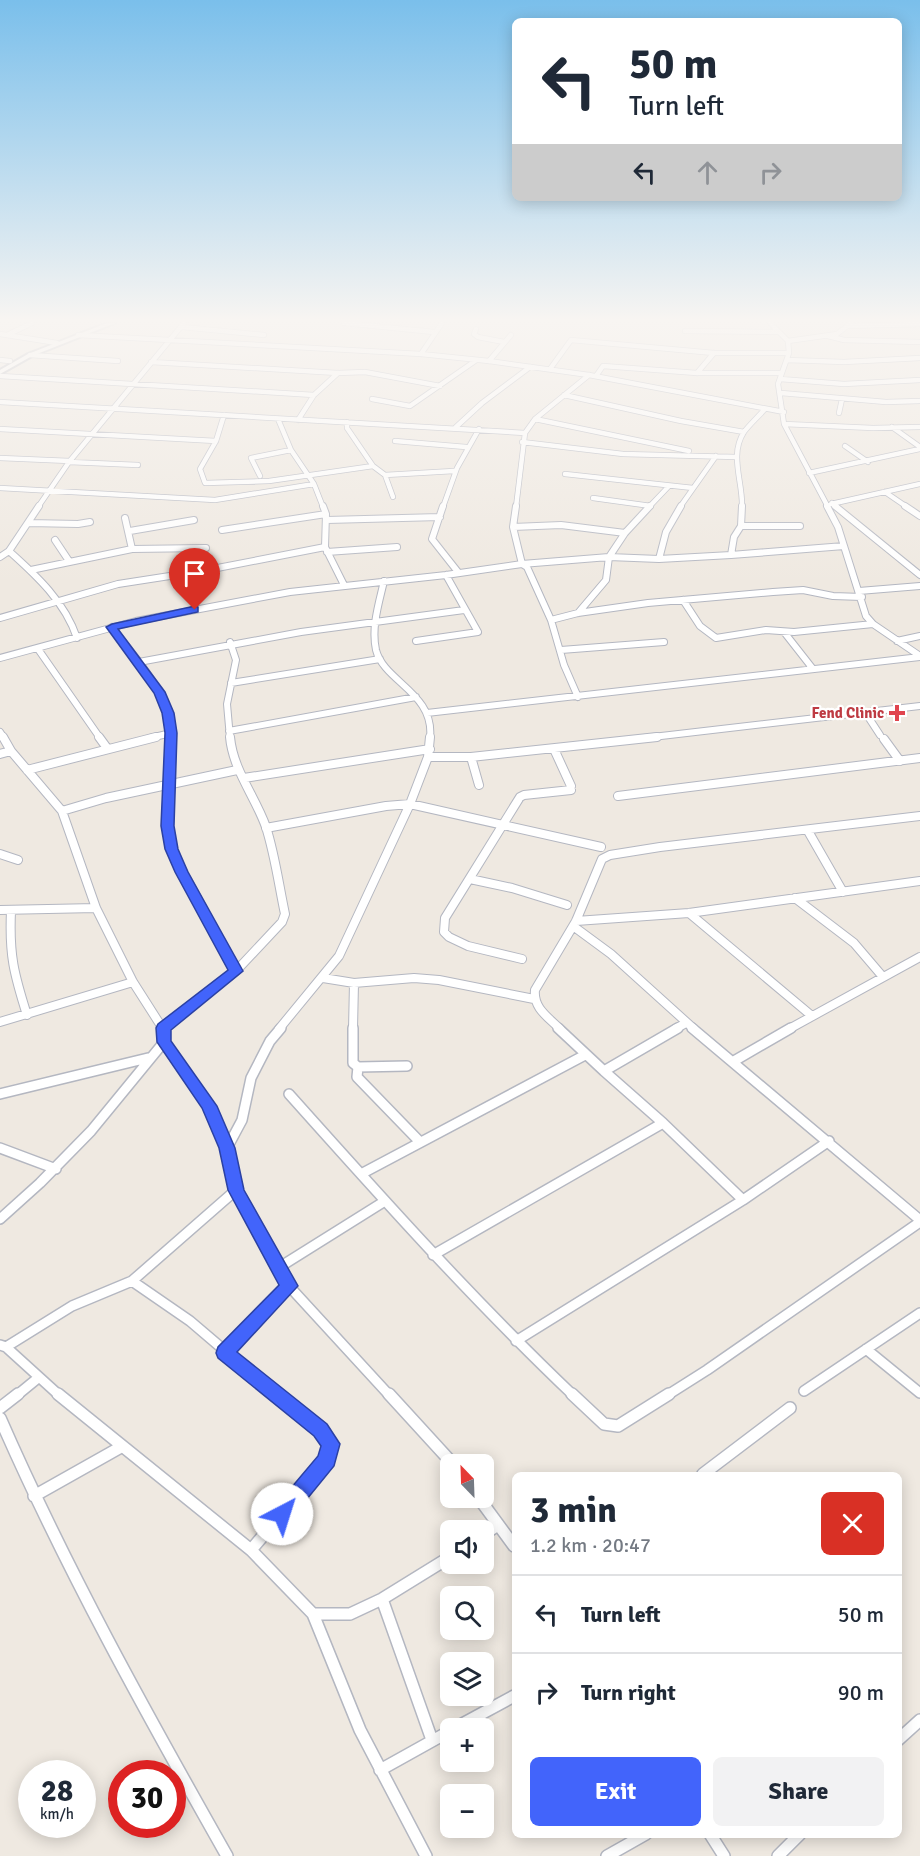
<!DOCTYPE html>
<html lang="en">
<head>
<meta charset="utf-8">
<style>
  body { margin:0; font-family:Signika,sans-serif; background:#f2f2f3; color:#1f2937; height:100vh; display:flex; flex-direction:column; font-size:22px; white-space:nowrap }
  * { box-sizing:border-box; margin:0 }
  p { font-size:20px; color:#747a83 }
  .icon { flex:none; width:33px; height:33px; fill:none; stroke:currentColor; stroke-width:2; stroke-linecap:round; stroke-linejoin:round }
  .map { position:relative; flex:1; overflow:hidden }
  .details { position:absolute; left:512px; top:1472px; width:390px; height:366px; display:flex; flex-direction:column; background:#fff; border-radius:9px; box-shadow:0 3px 15px #0003 }
  .details>* { flex:none }
  .top-card { position:absolute; left:512px; top:18px; width:390px; height:183px; border-radius:9px; box-shadow:0 3px 15px #0003; background:#fff; color:#1f2937; overflow:hidden }
  .needle { width:39px; rotate:337deg }
  .buttons { position:absolute; left:440px; top:1454px; display:grid; gap:12px }
  .buttons a { display:grid; place-items:center; width:54px; height:54px; border-radius:9px; background:#fff; box-shadow:0 3px 15px #0003; font-size:30px }
  .speed { position:absolute; left:18px; top:1760px; display:flex; gap:12px; font-size:30px; font-weight:700; text-align:center }
  .speed>* { display:grid; place-content:center; width:78px; height:78px; border-radius:50%; background:#fff; box-shadow:0 3px 15px #0003; line-height:1 }
  .speed small { font-size:15px; font-weight:400 }
  .speed .limit { border:9px solid #d22; background:#fff; color:#111 }
  .pin { position:absolute; display:grid; place-items:center; width:51px; height:51px; color:#fff; margin:-62px -26px; border-radius:50% 50% 50% 0; rotate:-45deg; box-shadow:0 0 6px #0007 }
  .pin .icon { rotate:45deg }
  .me { position:absolute; width:66px; margin:-33px; rotate:40deg; stroke-linejoin:round; filter:drop-shadow(0 0 4px #0008) }
  .turn { display:flex; align-items:center; gap:21px; height:126px; padding:0 18px; font-size:27px }
  .turn .icon { width:78px; height:78px; stroke-width:2.5 }
  .turn b { display:block; font-size:42px; line-height:51px }
  .lanes { display:flex; align-items:center; height:57px; padding:0 18px; background:#0003; justify-content:center; gap:30px; direction:ltr }
  .lanes .off { opacity:.35 }
  .round { display:grid; place-items:center; flex:none; width:63px; height:63px; border-radius:9px; background:#f2f2f3 }
  .overview { display:flex; align-items:center; justify-content:space-between; height:102px; padding:0 18px }
  h1 { font-size:36px; font-weight:700; line-height:45px }
  .cta { display:flex; gap:12px; margin-top:auto; padding:12px 18px }
  .cta a { flex:1; height:69px; border-radius:9px; background:#4264fb; color:#fff; font-size:24px; font-weight:700; line-height:69px; text-align:center }
  .cta a+a { background:#f2f2f3; color:#1f2937 }
  ul { padding:0; list-style:none }
  li { display:flex; align-items:center; gap:18px; height:78px; padding:0 18px; border-top:2px solid #e0e1e3 }
  li div { flex:1 }
  li b { display:block; font-size:22px }
  li em { font-style:normal }
  .map>svg:first-child { display:block }
</style>
</head>
<body>
<div class="map">
<svg width="920" height="1856" viewBox="0 0 920 1856">
  <rect width="100%" height="100%" fill="#efe9e1"/>
  <g fill="none" stroke-linecap="round" stroke-linejoin="round">
    <defs>
      <path id="street-far4" d="M 344,323 L 434,332
        M 770,323 L 788,341 L 789,353 L 778,384 L 784,424 L 828,507
        M 848,326 L 920,324
        M 182,327 L 264,335
        M 476,329 L 474,334 L 478,337 L 504,342
        M 685,331 L 778,332
        M 0,334 L 57,343
        M 7,335 L 32,323
        M 78,335 L 421,354 L 489,361 L 589,375 L 784,412
        M 828,336 L 844,340 L 920,342
        M 788,341 L 837,334 L 851,323
        M 421,354 L 442,323
        M 30,355 L 118,361
        M 0,360 L 10,361
        M 787,360 L 844,362 L 920,358
        M 489,361 L 511,335
        M 151,362 L 338,373 L 365,372 L 440,386
        M 550,369 L 571,340 L 714,353 L 789,353
        M 697,373 L 714,353
        M 0,376 L 314,395
        M 596,376 L 603,366 L 697,373 L 781,373
        M 780,379 L 844,384 L 920,380
        M 781,393 L 886,402 L 920,401
        M 564,395 L 681,421 L 744,432
        M 372,399 L 410,406 L 475,361
        M 0,402 L 525,433
        M 839,413 L 842,399
        M 224,415 L 216,441 L 200,469 L 205,483 L 269,481 L 373,466
        M 278,419 L 291,450 L 314,484 L 323,507
        M 535,419 L 689,451
        M 298,420 L 314,395 L 338,373
        M 347,422 L 347,428 L 373,466 L 385,475 L 393,497
        M 784,424 L 873,428 L 920,427
        M 456,427 L 482,403 L 530,367
        M 892,427 L 920,447
        M 0,429 L 216,441
        M 395,441 L 466,447
        M 522,442 L 623,454 L 736,457
        M 845,446 L 868,462
        M 0,458 L 70,461
        M 69,462 L 138,465
        M 809,473 L 920,449
        M 565,474 L 693,488
        M 385,475 L 454,471
        M 260,476 L 251,458 L 291,450
        M 0,488 L 215,500 L 314,484
        M 885,492 L 907,507
        M 593,498 L 651,506
        M 832,503 L 837,507
        M 831,504 L 920,484
        M 38,507 L 69,462 L 184,323
        M 443,507 L 457,468 L 479,429
        M 516,507 L 525,433 L 535,419 L 589,375
        M 649,507 L 669,486
        M 680,507 L 716,456
        M 742,507 C 743,482 729,455 744,432 C 750,424 758,417 764,410"/>
      <path id="street-far3" d="M 323,506 L 326,514 L 325,547 L 344,585
        M 443,506 L 432,539 L 458,572
        M 516,506 L 513,527 L 522,564 L 527,567 L 551,620 L 564,665 L 578,697
        M 827,506 L 838,527 L 866,616 L 873,624 L 920,656
        M 835,506 L 920,575
        M 905,506 L 920,516
        M 125,518 L 132,549
        M 327,520 L 440,517
        M 29,523 L 78,524 L 90,522
        M 741,526 L 800,526
        M 513,527 L 561,525 L 625,533
        M 222,530 L 326,514
        M 130,531 L 194,520
        M 55,540 L 69,561
        M 9,551 C 37,576 65,602 77,638
        M 327,552 L 397,547
        M 731,555 L 734,537 L 741,526 L 742,506
        M 0,557 L 9,551 L 39,506
        M 659,559 L 666,532 L 681,506
        M 31,570 L 132,549 L 206,548
        M 384,581 C 379,603 371,627 376,650 C 384,682 435,693 430,738
        M 859,591 L 920,586
        M 683,600 L 700,626 L 716,638 L 766,630 L 794,632 L 873,624
        M 578,613 L 606,580 L 609,557 L 625,533 L 650,506
        M 0,618 L 118,584 L 202,571 L 325,547
        M 551,620 L 578,613 L 648,603 L 773,592 L 803,590 L 833,596 L 862,597
        M 112,627 C 136,660 173,695 171,738
        M 784,632 L 813,669
        M 416,641 L 478,632 L 446,575
        M 897,641 L 920,636
        M 230,642 L 236,660 L 227,704 L 230,738
        M 38,649 L 100,738
        M 561,650 L 664,642
        M 0,658 L 136,621 L 290,592 L 446,575 L 522,564 L 609,557 L 659,559 L 731,555 L 844,546
        M 139,662 L 301,632 L 464,610
        M 231,683 L 380,659
        M 865,712 L 880,735
        M 427,713 L 920,657
        M 229,731 L 416,697
        M 0,732 L 4,738
        M 150,738 L 171,733
        M 644,738 L 920,706"/>
      <path id="street-far2" d="M 99,737 L 107,748
        M 171,737 L 167,826 L 171,849 L 236,971
        M 884,739 L 900,761
        M 554,749 L 571,786
        M 11,751 L 62,811 L 106,798 L 237,770
        M 0,754 L 11,751 L 3,737
        M 428,757 L 471,757 L 657,737
        M 471,757 L 479,785
        M 27,770 L 156,737
        M 244,778 L 430,749
        M 618,796 L 920,758
        M 62,811 L 96,908 L 133,982 L 163,1029
        M 266,828 L 386,806 L 410,804 L 601,847
        M 808,831 L 843,892
        M 0,854 L 18,860
        M 470,879 L 512,888 L 567,905
        M 795,898 L 854,943 L 883,977
        M 0,910 L 96,908
        M 11,911 C 9,955 14,974 27,1015
        M 689,913 L 812,1016
        M 576,921 L 689,913 L 920,881
        M 573,926 L 611,954 L 694,1029
        M 522,959 L 468,946 L 449,937 L 444,932 L 445,918 L 520,797 L 524,795 L 571,790
        M 323,978 L 354,983 L 414,978 L 439,980 L 534,999
        M 0,1022 L 133,982
        M 163,1028 L 236,971 L 282,922 L 285,914 C 279,886 275,855 266,827 C 255,796 233,770 230,737
        M 279,1029 L 339,956 L 410,804 L 428,757 L 430,737
        M 353,1029 L 354,983
        M 560,1029 C 548,1017 533,1008 535,990 L 576,921 L 602,859 L 610,855 L 660,847 L 920,816
        M 675,1029 L 686,1023
        M 789,1029 L 920,957"/>
      <path id="street-far1" d="M 163,1028 L 164,1042 L 209,1106 L 227,1148 L 236,1190 L 289,1286 L 390,1396
        M 353,1028 L 353,1063 L 358,1067 L 407,1066
        M 558,1028 L 604,1071 L 678,1028
        M 692,1028 L 920,1220
        M 734,1061 L 791,1028
        M 358,1067 L 357,1077 L 420,1142
        M 604,1071 L 663,1123
        M 0,1094 L 148,1058
        M 289,1094 C 381,1197 473,1300 574,1396
        M 0,1148 L 56,1169
        M 227,1148 L 242,1120 L 251,1078 L 270,1041 L 281,1028
        M 361,1174 L 585,1055
        M 0,1219 L 40,1183 L 91,1131 L 164,1042
        M 433,1255 L 663,1123 L 743,1200
        M 278,1268 L 385,1201
        M 132,1281 L 190,1321 L 278,1396
        M 516,1341 L 743,1200 L 829,1141
        M 0,1345 L 6,1347 L 60,1396
        M 6,1347 L 72,1306 L 132,1281 L 236,1190
        M 866,1349 L 920,1393
        M 225,1353 L 289,1286
        M 804,1391 L 920,1313
        M 16,1396 L 38,1378
        M 666,1396 L 707,1370 L 920,1222"/>
      <path id="street" d="M 58,1394 L 251,1550 L 313,1614 L 360,1730 L 426,1856
        M 389,1394 L 453,1464
        M 572,1394 L 604,1424 L 618,1426 L 669,1394
        M 0,1408 L 18,1394
        M 0,1418 C 66,1569 146,1713 227,1856
        M 703,1474 L 790,1408
        M 34,1496 L 121,1447
        M 478,1497 L 514,1546
        M 483,1535 L 498,1525
        M 251,1550 L 327,1460 L 331,1444 L 320,1430 L 276,1394
        M 382,1599 L 432,1740
        M 313,1614 L 350,1614 L 382,1599 L 450,1557
        M 455,1728 L 514,1696
        M 898,1740 L 920,1720
        M 380,1770 L 450,1731
        M 710,1834 L 724,1856
        M 607,1856 L 646,1834
        M 778,1856 L 800,1834"/>
      <path id="secondary" d="M 107,323 L 115,323 L 32,356 L 0,374 L 0,370 L 28,354 Z"/>
    </defs>
    <!-- street-far4 casing -->
    <use href="#street-far4" stroke="#b4b7c1" stroke-width="6"/>
    <!-- street-far3 casing -->
    <use href="#street-far3" stroke="#b4b7c1" stroke-width="8"/>
    <!-- street-far2 casing -->
    <use href="#street-far2" stroke="#b4b7c1" stroke-width="10"/>
    <!-- street-far1 casing -->
    <use href="#street-far1" stroke="#b4b7c1" stroke-width="12"/>
    <!-- street casing -->
    <use href="#street" stroke="#b4b7c1" stroke-width="14"/>
    <!-- secondary casing -->
    <use href="#secondary" stroke="#b4b7c1" stroke-width="4"/>
    <!-- street-far4 -->
    <use href="#street-far4" stroke="#fff" stroke-width="4.5"/>
    <!-- street-far3 -->
    <use href="#street-far3" stroke="#fff" stroke-width="6"/>
    <!-- street-far2 -->
    <use href="#street-far2" stroke="#fff" stroke-width="8"/>
    <!-- street-far1 -->
    <use href="#street-far1" stroke="#fff" stroke-width="9"/>
    <!-- street -->
    <use href="#street" stroke="#fff" stroke-width="11"/>
    <!-- secondary -->
    <use href="#secondary" fill="#fff" fill-rule="evenodd"/>
  </g>
  <!-- sky -->
  <linearGradient id="sky" x2="0" y2="1"><stop stop-color="#7abfeb"/><stop offset="0.55" stop-color="#f8f5f2"/><stop offset="1" stop-color="#f8f5f2" stop-opacity="0"/></linearGradient>
  <rect width="920" height="583" fill="url(#sky)"/>
  <!-- route -->
  <path fill="#4264fb" stroke="#2b41a3" stroke-width="1.5" d="M 195,606 L 198,607 L 198,612 L 118,629 L 165,692 L 174,713 L 177,733 L 174,826 L 178,849 L 188,872 L 243,971 L 171,1030 L 171,1041 L 217,1106 L 235,1148 L 244,1190 L 298,1286 L 237,1352 L 327,1424 L 340,1444 L 334,1466 L 289,1521 L 282,1523 L 275,1521 L 272,1514 L 275,1507 L 318,1456 L 321,1446 L 314,1436 L 218,1358 L 216,1353 L 218,1347 L 279,1285 L 228,1190 L 219,1148 L 202,1108 L 157,1042 L 156,1028 L 158,1024 L 228,970 L 175,872 L 165,849 L 161,826 L 165,733 L 162,713 L 154,693 L 106,627 L 112,624 Z"/>
  <!-- markers -->
  <path fill="#e0444e" stroke="#fff" stroke-width="2" d="M894 704h6v6h6v6h-6v6h-6v-6h-6v-6h6z"/>
  <g text-anchor="middle" dominant-baseline="central" stroke-width="4.5" stroke-linejoin="round" paint-order="stroke">
    <!-- health labels -->
    <g font-size="15" font-weight="bold" fill="#be3a42" stroke="#fff" text-anchor="end">
      <text x="884" y="713">Fend Clinic</text>
    </g>
  </g>
</svg>
<div class="buttons">
<a><svg class="needle" viewBox="-14 -14 28 28"><path d="M0-13l5 13h-10z" fill="#e53935"/><path d="M0 13l5-13h-10z" fill="#747a83"/></svg></a>
<a><svg class="icon" aria-label="sound" viewBox="0 0 24 24"><path d="M4 9h4l5-4v14l-5-4H4zM17 9q2 3 0 6"/></svg></a>
<a><svg class="icon" aria-label="search" viewBox="0 0 24 24"><circle cx="10" cy="10" r="6"/><path d="M15 15l6 6"/></svg></a>
<a><svg class="icon" aria-label="layers" viewBox="0 0 24 24"><path d="M12 4l9 5-9 5-9-5zM3 14l9 5 9-5"/></svg></a>
<a>+</a>
<a>−</a>
</div>
<div class="speed"><div>28<small>km/h</small></div><div class="limit">30</div></div>
<div class="pin" style="left:195px;top:610px;background:#d93025"><svg class="icon" aria-label="arrive" viewBox="0 0 24 24"><path d="M6 21V4h12l-3 4 3 4H6"/></svg></div>
<svg class="me" style="left:282px;top:1514px" viewBox="-20 -20 40 40"><circle r="19" fill="#fff"/><path d="M0-13L10 11 0 6-10 11z" fill="#4264fb"/></svg>
<div class="top-card">
<div class="turn"><svg class="icon" aria-label="left" viewBox="0 0 24 24"><path d="M17 20v-9H6M10 6l-5 5 5 5"/></svg><div><b>50 m</b>Turn left</div></div>
<div class="lanes"><svg class="icon" aria-label="left" viewBox="0 0 24 24"><path d="M17 20v-9H6M10 6l-5 5 5 5"/></svg><svg class="icon off" aria-label="ahead" viewBox="0 0 24 24"><path d="M12 20V5M6 11l6-6 6 6"/></svg><svg class="icon off" aria-label="right" viewBox="0 0 24 24"><path d="M7 20v-9h11M14 6l5 5-5 5"/></svg></div>
</div>
<section class="details">
<div class="overview"><div><h1>3 min</h1><p>1.2 km · 20:47</p></div><a class="round" style="background:#d93025;color:#fff"><svg class="icon" aria-label="close" viewBox="0 0 24 24"><path d="M6 6l12 12M18 6L6 18"/></svg></a></div>
<ul>
<li><svg class="icon" aria-label="left" viewBox="0 0 24 24"><path d="M17 20v-9H6M10 6l-5 5 5 5"/></svg><div><b>Turn left</b></div><em>50 m</em></li>
<li><svg class="icon" aria-label="right" viewBox="0 0 24 24"><path d="M7 20v-9h11M14 6l5 5-5 5"/></svg><div><b>Turn right</b></div><em>90 m</em></li>
</ul>
<div class="cta"><a>Exit</a><a>Share</a></div>
</section>
</div>
</body>
</html>
